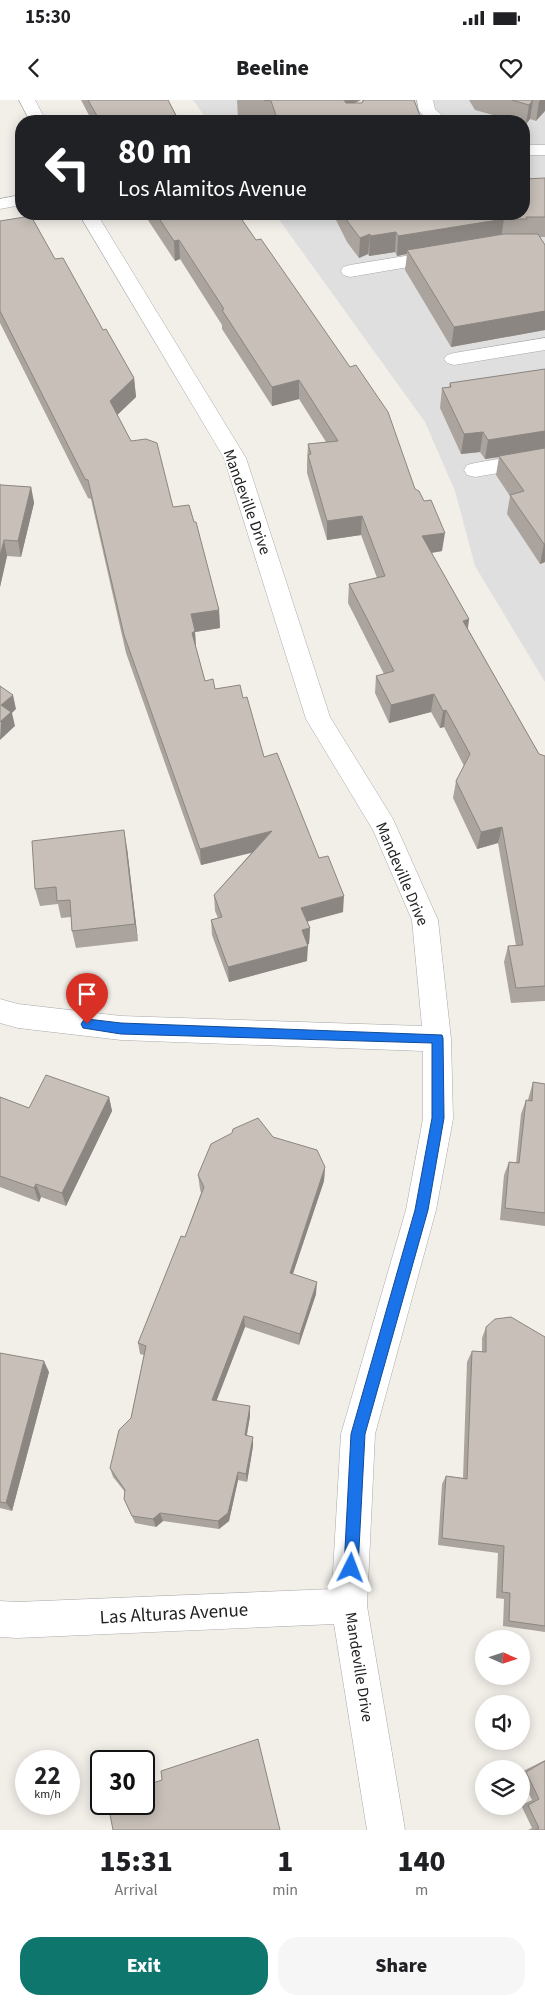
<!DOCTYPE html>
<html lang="en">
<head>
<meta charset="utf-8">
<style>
  body { margin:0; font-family:"Source Sans 3",sans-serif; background:#f6f6f6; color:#202124; height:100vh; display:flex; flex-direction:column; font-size:19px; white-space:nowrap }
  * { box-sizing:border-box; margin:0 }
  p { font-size:16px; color:#757577 }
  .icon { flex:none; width:28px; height:28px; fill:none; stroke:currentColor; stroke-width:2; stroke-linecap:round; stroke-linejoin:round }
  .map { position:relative; height:1730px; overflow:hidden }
  .panel { display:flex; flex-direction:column; background:#fff; flex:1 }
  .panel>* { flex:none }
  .hud { position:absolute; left:15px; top:15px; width:515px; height:105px; border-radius:20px; box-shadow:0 2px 12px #0003; background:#202124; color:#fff; overflow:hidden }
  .needle { width:32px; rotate:93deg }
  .buttons { position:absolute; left:475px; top:1530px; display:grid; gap:10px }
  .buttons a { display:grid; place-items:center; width:55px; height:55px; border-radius:50%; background:#fff; box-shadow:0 2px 12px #0003; font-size:25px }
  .speed { position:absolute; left:15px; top:1650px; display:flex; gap:10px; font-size:25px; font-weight:700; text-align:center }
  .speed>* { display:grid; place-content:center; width:65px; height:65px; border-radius:50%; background:#fff; box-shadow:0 2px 12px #0003; line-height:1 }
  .speed small { font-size:12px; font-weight:400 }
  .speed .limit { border:2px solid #111; border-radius:8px; background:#fff; color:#111 }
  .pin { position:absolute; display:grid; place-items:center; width:42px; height:42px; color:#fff; margin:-51px -21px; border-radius:50% 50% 50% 0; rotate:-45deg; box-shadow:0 0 5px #0007 }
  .pin .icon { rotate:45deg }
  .me { position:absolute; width:55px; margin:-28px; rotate:3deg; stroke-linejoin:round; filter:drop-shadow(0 0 4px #0008) }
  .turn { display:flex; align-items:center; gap:18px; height:105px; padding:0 20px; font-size:22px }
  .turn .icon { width:65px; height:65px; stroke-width:2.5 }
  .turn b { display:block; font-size:35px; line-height:42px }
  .eta { display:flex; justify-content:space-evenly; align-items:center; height:85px; text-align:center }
  .eta b { font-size:30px; font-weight:800; line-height:35px }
  .cta { display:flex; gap:10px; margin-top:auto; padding:10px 20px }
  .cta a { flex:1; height:58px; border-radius:20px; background:#0f766e; color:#fff; font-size:20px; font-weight:800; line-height:58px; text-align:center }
  .cta a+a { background:#f6f6f6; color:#202124 }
  .status { display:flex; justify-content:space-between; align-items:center; height:35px; padding:0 25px; background:#fff; direction:ltr }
  .status svg { height:14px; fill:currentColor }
  header { display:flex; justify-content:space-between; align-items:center; height:65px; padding:0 20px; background:#fff; font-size:22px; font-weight:800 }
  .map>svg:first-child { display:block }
</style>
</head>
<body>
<div class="status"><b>15:30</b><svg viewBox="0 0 49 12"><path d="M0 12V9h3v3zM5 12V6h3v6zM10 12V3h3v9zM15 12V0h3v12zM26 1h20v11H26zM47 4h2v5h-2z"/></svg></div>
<header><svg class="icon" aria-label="back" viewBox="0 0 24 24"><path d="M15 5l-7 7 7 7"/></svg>Beeline<svg class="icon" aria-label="heart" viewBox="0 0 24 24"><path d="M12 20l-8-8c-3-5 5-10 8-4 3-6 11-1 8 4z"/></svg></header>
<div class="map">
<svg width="545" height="1730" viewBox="0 0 545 1730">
  <rect width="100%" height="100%" fill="#f2efe9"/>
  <!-- residential -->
  <path fill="#e0dfdf" d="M 193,0 L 545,0 L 545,582 L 475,466 L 455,391 L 425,322 L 275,114 L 524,114 L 524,21 L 208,21 Z"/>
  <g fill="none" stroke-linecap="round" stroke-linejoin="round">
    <defs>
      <path id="street" d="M 19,0 L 35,0 L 46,21 L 30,21 Z
        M 417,0 L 433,0 L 435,9 L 448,21 L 429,21 L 419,11 Z
        M 524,45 L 545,45 L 545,55 L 524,55 Z
        M 21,95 L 21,105 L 0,109 L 0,99 Z
        M 79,114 L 97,114 L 246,358 L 330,617 L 393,719 L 438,820 L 451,939 L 453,1019 L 436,1110 L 375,1334 L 367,1506 L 405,1730 L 367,1730 L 334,1524 L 17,1538 L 0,1537 L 0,1501 L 17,1502 L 332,1489 L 341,1334 L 406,1110 L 423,1019 L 423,951 L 121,940 L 18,928 L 0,923 L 0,899 L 18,904 L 121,916 L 422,926 L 412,820 L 373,730 L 306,619 L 224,358 Z
        M 442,150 L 449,152 L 451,156 L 449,160 L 350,177 L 343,175 L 341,171 L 343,167 L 350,165 Z
        M 545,238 L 545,250 L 454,265 L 447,263 L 444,259 L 447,255 L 454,253 Z
        M 545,351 L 545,365 L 475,377 L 467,375 L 464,370 L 467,365 L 475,363 Z"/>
    </defs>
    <!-- street casing -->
    <use href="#street" stroke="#a9a9a9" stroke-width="1"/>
    <!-- street -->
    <use href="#street" fill="#fff" fill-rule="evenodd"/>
  </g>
  <!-- wall -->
  <path fill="#aba49e" d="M 81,0 L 168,0 L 179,21 L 92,21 Z
    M 237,0 L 361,0 L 354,3 L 362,3 L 362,0 L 414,0 L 422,21 L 272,21 L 271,20 L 238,18 Z
    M 469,0 L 545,0 L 536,21 L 530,19 L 526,24 L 524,24 L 524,21 L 515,21 L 475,10 Z
    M 545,78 L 545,137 L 540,137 L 545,145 L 545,230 L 451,247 L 405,170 L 407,154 L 397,156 L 395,152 L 369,156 L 368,154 L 359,158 L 347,142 L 333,114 L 524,114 Z
    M 144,114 L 238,114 L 415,389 L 442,451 L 431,453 L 469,519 L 468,529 L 539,654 L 545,656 L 545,901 L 511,903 L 504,862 L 508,846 L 516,846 L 498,743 L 477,749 L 453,698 L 456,681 L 464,666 L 444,627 L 440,628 L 431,612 L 389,623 L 375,593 L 376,576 L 384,574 L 348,503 L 349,484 L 377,478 L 361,435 L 327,440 L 307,373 L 307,363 L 308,344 L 326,342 L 299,299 L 272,306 L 222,229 L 222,225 L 180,159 L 175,161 Z
    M 0,121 L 55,159 L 103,230 L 134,278 L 136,297 L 117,315 L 131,341 L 173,407 L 219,510 L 220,528 L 195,532 L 196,548 L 205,581 L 215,589 L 243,598 L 264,657 L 319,758 L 343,812 L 307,822 L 310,828 L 309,844 L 307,844 L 307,861 L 229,882 L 212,835 L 211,820 L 218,818 L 215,811 L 214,795 L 252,752 L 201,765 L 126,553 L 91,399 L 88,398 L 0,223 Z
    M 545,269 L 545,462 L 540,464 L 507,414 L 510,396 L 496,375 L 499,357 L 485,359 L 480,352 L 461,354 L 440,308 L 442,288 L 449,287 L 450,283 Z
    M 0,384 L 1,385 L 31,387 L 34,403 L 21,457 L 7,456 L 0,487 Z
    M 127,748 L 138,841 L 76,848 L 72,831 L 71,817 L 61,818 L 58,804 L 40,806 L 35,789 Z
    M 533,982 L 545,984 L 545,1126 L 500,1120 L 504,1075 L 509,1062 L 516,1063 L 521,1014 L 526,1000 L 528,1000 L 529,996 Z
    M 0,997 L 29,1008 L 109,997 L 112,1011 L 66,1106 L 41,1097 L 39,1102 L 0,1087 Z
    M 273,1037 L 325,1067 L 324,1081 L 293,1174 L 316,1194 L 299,1245 L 245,1227 L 216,1301 L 250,1316 L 247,1335 L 253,1346 L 247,1382 L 238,1380 L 229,1421 L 219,1429 L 163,1421 L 156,1427 L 135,1423 L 124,1399 L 125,1392 L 113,1377 L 110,1368 L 131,1318 L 144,1255 L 140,1254 L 138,1243 L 185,1137 L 201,1093 L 200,1089 L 198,1075 Z
    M 486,1227 L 545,1237 L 545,1532 L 503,1526 L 504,1499 L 496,1498 L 498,1453 L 438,1445 L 442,1384 L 446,1376 L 463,1378 L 467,1262 L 472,1251 L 482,1252 L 482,1238 Z
    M 0,1253 L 49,1272 L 12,1411 L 0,1408 Z
    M 545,1660 L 545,1730 L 528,1730 L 532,1728 L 521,1705 L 532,1700 L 521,1678 L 521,1672 Z"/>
  <!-- shaded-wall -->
  <path fill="#8b8681" d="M 341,0 L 361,0 L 343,8 Z
    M 533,0 L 530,19 L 526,24 L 529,5 Z
    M 540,0 L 545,0 L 545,11 L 536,21 L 539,2 Z
    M 504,119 L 501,139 L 407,150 L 407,154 L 397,156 L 398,136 Z
    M 396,132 L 395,152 L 369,156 L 370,136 Z
    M 370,134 L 368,154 L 359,158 L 360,138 Z
    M 179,140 L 180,159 L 175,161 L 174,141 Z
    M 545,211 L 545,230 L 451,247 L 454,227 Z
    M 134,278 L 136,297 L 112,320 L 110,301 Z
    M 299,280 L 299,299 L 272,306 L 272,287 Z
    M 545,331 L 545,350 L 499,356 L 499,357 L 485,359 L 488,340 Z
    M 483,332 L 480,352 L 461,354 L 464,334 Z
    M 31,387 L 34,403 L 21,457 L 18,441 Z
    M 362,416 L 361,435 L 327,440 L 327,421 Z
    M 445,433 L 442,451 L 419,455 L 422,436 Z
    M 4,440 L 7,456 L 0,487 L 0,456 Z
    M 544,444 L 545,444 L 545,462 L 540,464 Z
    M 219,510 L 220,528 L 195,532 L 196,548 L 193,551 L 191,514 Z
    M 469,519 L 466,538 L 463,521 Z
    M 434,594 L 431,612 L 389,623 L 391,605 Z
    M 13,595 L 16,609 L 12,613 L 15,626 L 0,640 L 1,605 Z
    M 446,610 L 444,627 L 440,628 L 443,611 Z
    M 502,727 L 498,743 L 477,749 L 481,732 Z
    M 124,730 L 127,748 L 138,841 L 135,824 Z
    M 272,731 L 272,748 L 201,765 L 200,749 Z
    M 344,796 L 343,812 L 301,823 L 301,808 Z
    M 310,828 L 309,844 L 301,846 L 302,830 Z
    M 308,846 L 307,861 L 229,882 L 228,867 Z
    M 109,997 L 112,1011 L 66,1106 L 62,1093 Z
    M 325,1067 L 324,1081 L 289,1185 L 290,1173 Z
    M 36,1084 L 41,1097 L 39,1102 L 34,1088 Z
    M 317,1182 L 316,1194 L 299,1245 L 300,1234 Z
    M 244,1216 L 245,1227 L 213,1310 L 212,1300 Z
    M 44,1261 L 49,1272 L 12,1411 L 6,1403 Z
    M 250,1306 L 250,1316 L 245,1344 L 245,1335 Z
    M 253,1337 L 253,1346 L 247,1382 L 246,1374 Z
    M 238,1372 L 238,1380 L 229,1421 L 219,1429 L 218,1421 Z
    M 160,1413 L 163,1421 L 156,1427 L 153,1419 Z"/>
  <!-- building -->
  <path fill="#c7bfb8" stroke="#8b8681" d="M 88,0 L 168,0 L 179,21 L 100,21 Z
    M 264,0 L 344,0 L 346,3 L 362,3 L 364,0 L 414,0 L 422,21 L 278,21 L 271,1 Z
    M 512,0 L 533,0 L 529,5 Z
    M 545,78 L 545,117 L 526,117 L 527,119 L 504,119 L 398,136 L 396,132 L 370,136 L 370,134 L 360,138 L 348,122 L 344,114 L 524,114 L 524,79 Z
    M 156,114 L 238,114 L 256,140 L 261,139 L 350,267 L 356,265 L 388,312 L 415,389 L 419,391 L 424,401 L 431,400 L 445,433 L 422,436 L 469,519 L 463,521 L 539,654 L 545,656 L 545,886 L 516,888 L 508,846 L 523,845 L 502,727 L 481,732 L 456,681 L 470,654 L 446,610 L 443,611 L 434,594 L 391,605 L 376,576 L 394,571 L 349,484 L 385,476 L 362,416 L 327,421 L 308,355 L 311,354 L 308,344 L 338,341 L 299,280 L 272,287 L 222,210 L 224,209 L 179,140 L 174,141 Z
    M 31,116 L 55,159 L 63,158 L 103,230 L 106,229 L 134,278 L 110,301 L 131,341 L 146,339 L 157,343 L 173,407 L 189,405 L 194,422 L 196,422 L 219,510 L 191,514 L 195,531 L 192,533 L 205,581 L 213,579 L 215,589 L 240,585 L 243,598 L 247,597 L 264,657 L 277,653 L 319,758 L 328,756 L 344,796 L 301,808 L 310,828 L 302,830 L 308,846 L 228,867 L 211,820 L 222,817 L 214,795 L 272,731 L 200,749 L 124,535 L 88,380 L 85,379 L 0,211 L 0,121 Z
    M 504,134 L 538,134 L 545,145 L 545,211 L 454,227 L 407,150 Z
    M 545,269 L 545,331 L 488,340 L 483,332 L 464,334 L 442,288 L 451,287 L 450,283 Z
    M 545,348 L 545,444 L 544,444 L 510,395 L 524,391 L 499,356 Z
    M 0,384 L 1,385 L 31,387 L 18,441 L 4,440 L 0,456 Z
    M 0,586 L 13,595 L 1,605 L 11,612 L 0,622 Z
    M 124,730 L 135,824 L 72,831 L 70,800 L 57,801 L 56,787 L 35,789 L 32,741 Z
    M 46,975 L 109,997 L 62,1093 L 36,1084 L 34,1088 L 0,1076 L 0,997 L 29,1008 Z
    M 533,982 L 545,984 L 545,1113 L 505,1108 L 509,1062 L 519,1063 L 526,1000 L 532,1001 Z
    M 258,1018 L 273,1037 L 317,1050 L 325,1067 L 290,1173 L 317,1182 L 300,1234 L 244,1216 L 212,1300 L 250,1306 L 245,1335 L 253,1337 L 246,1374 L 238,1372 L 228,1413 L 218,1421 L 160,1413 L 153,1419 L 132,1416 L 124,1399 L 125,1390 L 110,1368 L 119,1330 L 131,1318 L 146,1246 L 138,1243 L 181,1136 L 185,1137 L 204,1087 L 198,1075 L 211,1044 L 232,1033 L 233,1029 Z
    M 511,1217 L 545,1237 L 545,1526 L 509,1521 L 510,1493 L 502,1492 L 504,1446 L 442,1438 L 446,1376 L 467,1379 L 472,1251 L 486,1252 L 486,1227 L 495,1219 Z
    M 0,1253 L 44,1261 L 6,1403 L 0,1402 Z
    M 258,1639 L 280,1730 L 113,1730 L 108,1704 L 144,1704 L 144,1686 L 162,1680 L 161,1671 Z
    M 545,1661 L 545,1730 L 535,1730 L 539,1728 L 528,1705 L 539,1699 L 526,1672 Z"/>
  <!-- route -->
  <path fill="#1a73e8" stroke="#114b97" d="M 87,919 L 121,923 L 442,935 L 443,938 L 444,1018 L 428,1110 L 365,1334 L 358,1468 L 356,1473 L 351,1475 L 346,1473 L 344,1468 L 351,1334 L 415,1110 L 432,1018 L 432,943 L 121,934 L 83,928 L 81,924 L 83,921 Z"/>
  <g text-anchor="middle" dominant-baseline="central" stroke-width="4" stroke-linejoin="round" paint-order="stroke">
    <!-- street labels -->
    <g font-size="16" fill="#222" stroke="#fff">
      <text transform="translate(247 402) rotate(70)">Mandeville Drive</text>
      <text transform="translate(402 774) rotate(67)">Mandeville Drive</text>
      <text transform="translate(359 1567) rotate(81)">Mandeville Drive</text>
    </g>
    <!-- near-street labels -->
    <g font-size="19" fill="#222" stroke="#fff">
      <text transform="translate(174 1514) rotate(-3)">Las Alturas Avenue</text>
    </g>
  </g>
</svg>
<div class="buttons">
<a><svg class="needle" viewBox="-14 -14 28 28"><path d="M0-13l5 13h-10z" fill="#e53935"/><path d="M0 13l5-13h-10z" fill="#757577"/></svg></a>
<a><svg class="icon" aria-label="sound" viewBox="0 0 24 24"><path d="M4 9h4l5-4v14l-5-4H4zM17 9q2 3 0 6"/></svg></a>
<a><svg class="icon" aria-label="layers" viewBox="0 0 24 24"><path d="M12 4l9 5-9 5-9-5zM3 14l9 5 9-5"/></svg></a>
</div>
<div class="speed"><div>22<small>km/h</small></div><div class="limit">30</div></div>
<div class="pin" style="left:87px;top:924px;background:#d93025"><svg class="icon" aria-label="arrive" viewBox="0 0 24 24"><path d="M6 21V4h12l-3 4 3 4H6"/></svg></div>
<svg class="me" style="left:351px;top:1468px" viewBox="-20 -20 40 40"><path d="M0-17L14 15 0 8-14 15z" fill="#1a73e8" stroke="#fff" stroke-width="4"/></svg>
<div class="hud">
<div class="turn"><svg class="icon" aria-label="left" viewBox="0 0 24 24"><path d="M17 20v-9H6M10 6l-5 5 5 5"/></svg><div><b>80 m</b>Los Alamitos Avenue</div></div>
</div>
</div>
<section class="panel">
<div class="eta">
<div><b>15:31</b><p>Arrival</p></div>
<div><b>1</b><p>min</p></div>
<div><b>140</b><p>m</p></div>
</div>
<div class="cta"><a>Exit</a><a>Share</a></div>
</section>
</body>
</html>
